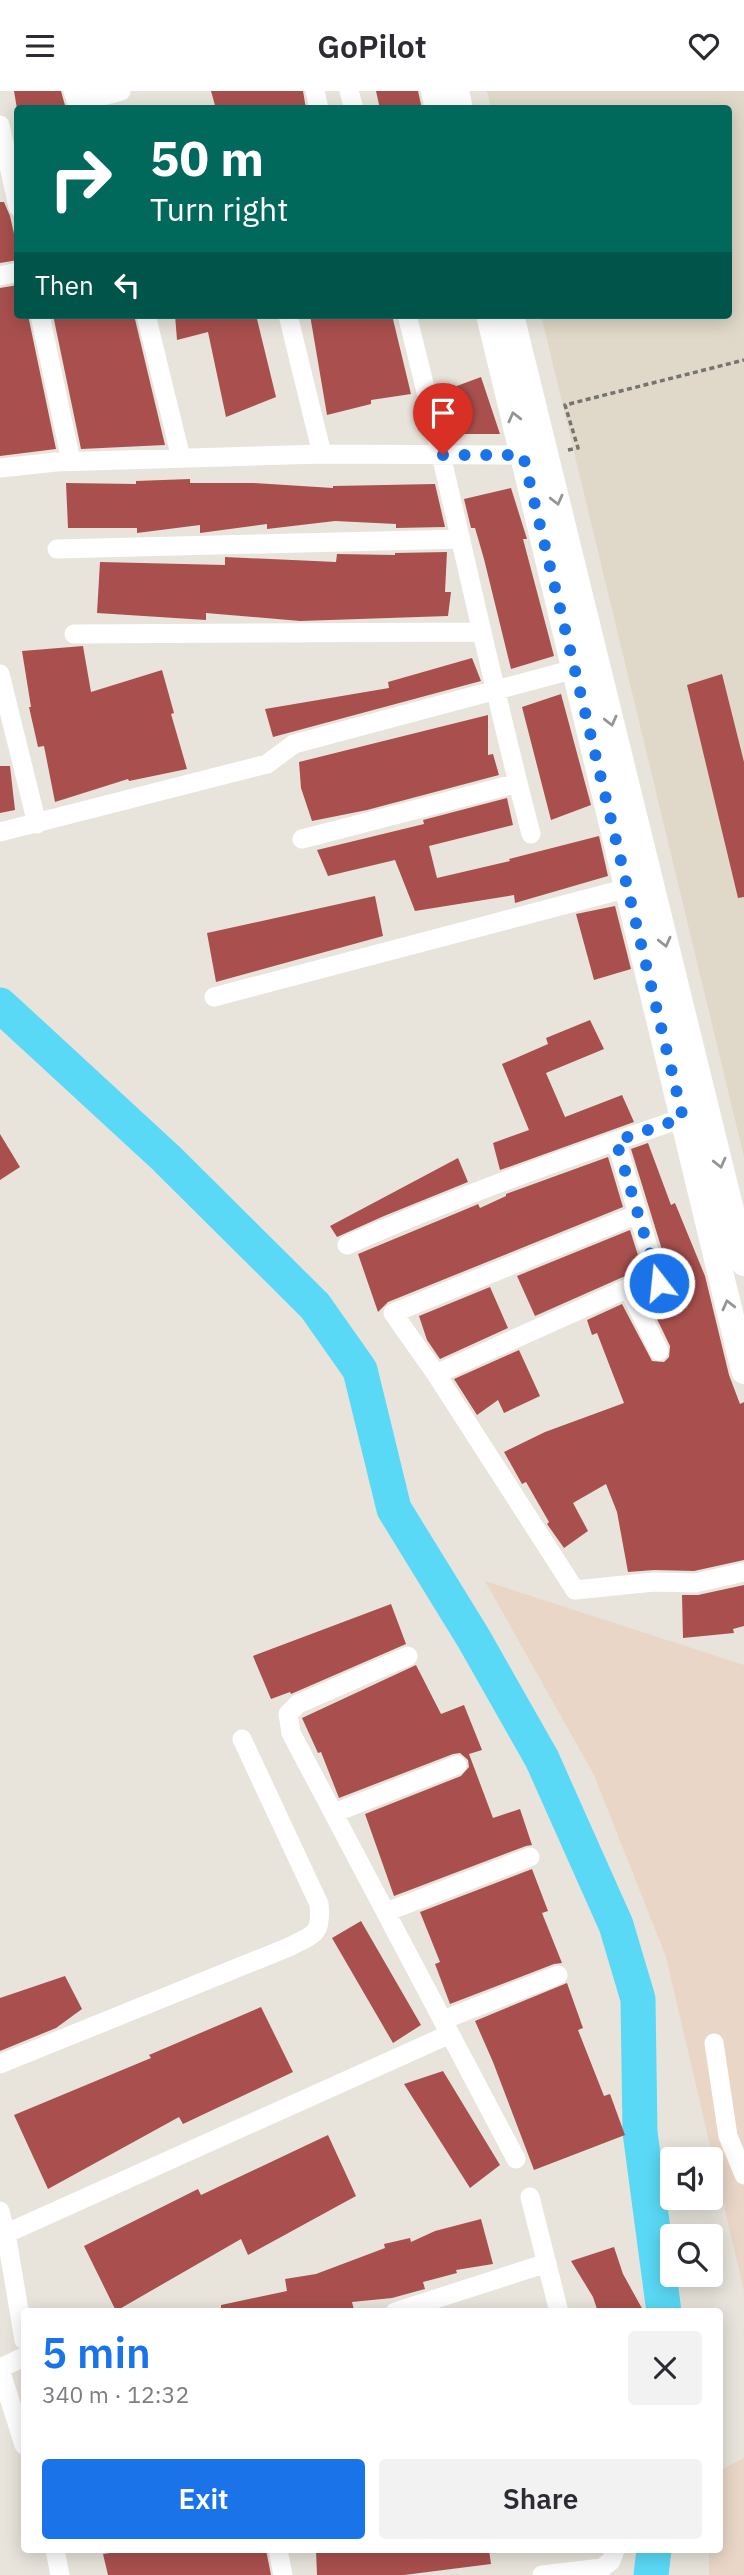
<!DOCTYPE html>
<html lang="en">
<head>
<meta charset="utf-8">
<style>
  body { margin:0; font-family:"IBM Plex Sans",sans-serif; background:#f2f2f3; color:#2b2b33; height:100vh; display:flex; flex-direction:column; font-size:26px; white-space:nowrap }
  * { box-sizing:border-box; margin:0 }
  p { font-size:23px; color:#7c7c81 }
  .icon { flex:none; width:38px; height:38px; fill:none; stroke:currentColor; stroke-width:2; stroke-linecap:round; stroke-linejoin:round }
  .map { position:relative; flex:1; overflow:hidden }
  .drawer { position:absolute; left:21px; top:2217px; width:702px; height:245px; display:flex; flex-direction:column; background:#fff; border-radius:7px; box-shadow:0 4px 18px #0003 }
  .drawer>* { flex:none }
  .guide { position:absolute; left:14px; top:14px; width:718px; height:214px; border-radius:7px; box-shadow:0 4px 18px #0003; background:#00695c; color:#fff; overflow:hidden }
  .controls { position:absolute; left:660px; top:2056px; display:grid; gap:14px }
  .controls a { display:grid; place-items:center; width:63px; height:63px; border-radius:7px; background:#fff; box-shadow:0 4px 18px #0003; font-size:35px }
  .pin { position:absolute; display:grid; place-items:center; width:60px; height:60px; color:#fff; margin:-72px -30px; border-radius:50% 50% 50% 0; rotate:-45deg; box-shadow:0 0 7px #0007 }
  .pin .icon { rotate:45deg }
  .me { position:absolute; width:77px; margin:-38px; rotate:344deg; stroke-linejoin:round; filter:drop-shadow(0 0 5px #0008) }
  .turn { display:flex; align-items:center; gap:24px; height:147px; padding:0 21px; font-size:32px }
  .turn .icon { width:91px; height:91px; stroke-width:2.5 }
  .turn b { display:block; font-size:49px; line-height:60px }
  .then { display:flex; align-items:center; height:66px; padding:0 21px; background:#0003; gap:14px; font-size:26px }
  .round { display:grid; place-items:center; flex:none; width:74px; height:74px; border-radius:7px; background:#f2f2f3 }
  .head { display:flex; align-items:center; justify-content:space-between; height:119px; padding:0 21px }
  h1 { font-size:42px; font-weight:600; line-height:52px; color:#1a73e8 }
  .action { display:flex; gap:14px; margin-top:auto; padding:14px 21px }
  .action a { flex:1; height:80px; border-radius:7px; background:#1a73e8; color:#fff; font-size:28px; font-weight:600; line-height:80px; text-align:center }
  .action a+a { background:#f2f2f3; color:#2b2b33 }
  header { display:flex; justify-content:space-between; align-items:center; height:91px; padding:0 21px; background:#fff; font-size:32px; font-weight:600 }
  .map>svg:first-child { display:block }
</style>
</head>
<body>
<header><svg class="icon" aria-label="menu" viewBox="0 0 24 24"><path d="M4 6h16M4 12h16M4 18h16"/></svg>GoPilot<svg class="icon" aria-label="heart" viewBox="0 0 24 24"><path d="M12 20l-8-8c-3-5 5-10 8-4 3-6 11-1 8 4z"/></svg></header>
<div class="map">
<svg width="744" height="2484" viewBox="0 0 744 2484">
  <rect width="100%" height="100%" fill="#e8e4db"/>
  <!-- built -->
  <path fill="#e0d9c9" d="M 487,0 L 744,0 L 744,1066 L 541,224 L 728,224 L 728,18 L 491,17 Z"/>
  <!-- industrial -->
  <path fill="#e9d6c7" d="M 485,1490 L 744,1574 L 744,2200 L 666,1866 L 594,1684 Z
    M 744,2367 L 744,2484 L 709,2484 L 709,2459 L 719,2459 L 719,2380 Z"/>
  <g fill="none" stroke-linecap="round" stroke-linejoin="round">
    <!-- river -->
    <path stroke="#5ad9f6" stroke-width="35" d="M 0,914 L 166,1067 L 315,1215 L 360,1279 L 394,1418 L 474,1548 L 542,1668 L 616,1834 L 638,1908 L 640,2041 L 664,2221
      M 651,2484 L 654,2459"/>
  </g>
  <!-- building -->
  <path fill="#a9504e" d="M 14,0 L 61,0 L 66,18 L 17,18 Z
    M 211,0 L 303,0 L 306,18 L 216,18 Z
    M 376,0 L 418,0 L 422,18 L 380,18 Z
    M 0,111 L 4,111 L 10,125 L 18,160 L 18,169 L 0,172 Z
    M 18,194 L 18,224 L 28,224 L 56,358 L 0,365 L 0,197 Z
    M 53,224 L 134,224 L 165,354 L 81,358 Z
    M 175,224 L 256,224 L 276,306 L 226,326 L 208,241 L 177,249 Z
    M 310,224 L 392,224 L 411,303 L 371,309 L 371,313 L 327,324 Z
    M 481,286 L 500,343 L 451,343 L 446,299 Z
    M 190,388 L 190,392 L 253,392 L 333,397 L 333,395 L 435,393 L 445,436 L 396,437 L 396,433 L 335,430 L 267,438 L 267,433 L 200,442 L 200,434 L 137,442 L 137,437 L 68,437 L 66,392 L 136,393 L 136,390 Z
    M 511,397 L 527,448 L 523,448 L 554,565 L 511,578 L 484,468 L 475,437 L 471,437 L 464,408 Z
    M 447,461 L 445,501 L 451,501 L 448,525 L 300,530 L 206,522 L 206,529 L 97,522 L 100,471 L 225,474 L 225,466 L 336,471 L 337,463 L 395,464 L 395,462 Z
    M 83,555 L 91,601 L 162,579 L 174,622 L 171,623 L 187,678 L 129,690 L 128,688 L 55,711 L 44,655 L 38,656 L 29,616 L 31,616 L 22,560 Z
    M 472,567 L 481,590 L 273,646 L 265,618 L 389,597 L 388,591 Z
    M 722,583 L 744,671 L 744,806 L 738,807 L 687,594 Z
    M 561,603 L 591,714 L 551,729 L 522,616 Z
    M 488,624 L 488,664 L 493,663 L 499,684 L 367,719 L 312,730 L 301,697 L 299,671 Z
    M 0,675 L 10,675 L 15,719 L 0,722 Z
    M 507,707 L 513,734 L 429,755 L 437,787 L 510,770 L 509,768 L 599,745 L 608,785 L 515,812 L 514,804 L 415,820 L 395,769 L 328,785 L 317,759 L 424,733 L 423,729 Z
    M 375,805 L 383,845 L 216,891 L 207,842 Z
    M 615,815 L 631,878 L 594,889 L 576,823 Z
    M 590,929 L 604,958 L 546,982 L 565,1026 L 622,1004 L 634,1031 L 500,1079 L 493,1052 L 529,1039 L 502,973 L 548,953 L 546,947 Z
    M 0,1043 L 20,1076 L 0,1089 Z
    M 648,1052 L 671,1114 L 675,1112 L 705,1185 L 729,1284 L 740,1313 L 744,1311 L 744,1469 L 694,1480 L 654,1479 L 628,1481 L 617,1421 L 606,1393 L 573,1412 L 588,1440 L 564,1457 L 547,1433 L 549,1431 L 526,1391 L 522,1393 L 504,1361 L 545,1341 L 624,1312 L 597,1242 L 592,1244 L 587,1229 L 622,1213 L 652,1270 L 664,1271 L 669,1266 L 670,1255 L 656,1226 L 671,1224 L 665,1202 L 670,1196 L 671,1188 L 631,1058 Z
    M 608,1066 L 623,1116 L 388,1211 L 378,1221 L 358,1163 L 476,1114 L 478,1113 L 480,1117 L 506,1105 L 506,1103 Z
    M 458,1067 L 468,1091 L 384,1125 L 337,1146 L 330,1135 Z
    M 630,1139 L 643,1180 L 623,1186 L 535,1225 L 517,1185 Z
    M 490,1196 L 508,1237 L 440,1268 L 427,1249 L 419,1225 Z
    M 519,1259 L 540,1305 L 504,1322 L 498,1309 L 477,1324 L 454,1288 Z
    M 744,1494 L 744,1535 L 733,1538 L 734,1542 L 683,1547 L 682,1504 L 698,1504 Z
    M 391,1513 L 406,1553 L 291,1603 L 290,1601 L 271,1608 L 253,1565 Z
    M 416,1574 L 441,1623 L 464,1614 L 482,1659 L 469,1663 L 493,1727 L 520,1718 L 532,1754 L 526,1755 L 394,1805 L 365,1723 L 461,1685 L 469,1676 L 468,1669 L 460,1662 L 453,1663 L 339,1707 L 321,1661 L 318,1662 L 302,1627 Z
    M 532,1778 L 548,1820 L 542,1822 L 562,1872 L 554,1873 L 450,1913 L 435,1873 L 440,1871 L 420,1821 Z
    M 361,1830 L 421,1934 L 393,1952 L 332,1847 Z
    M 65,1885 L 82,1918 L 56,1937 L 0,1960 L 0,1907 Z
    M 567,1892 L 583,1937 L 578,1939 L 604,2005 L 610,2003 L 625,2044 L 534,2079 L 493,1971 L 475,1930 Z
    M 261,1916 L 293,1981 L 183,2033 L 179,2026 L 48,2098 L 14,2024 L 151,1967 L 149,1964 Z
    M 443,1980 L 500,2074 L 470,2097 L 404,1993 Z
    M 328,2044 L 356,2105 L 248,2164 L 241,2148 L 116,2220 L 84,2155 L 198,2098 L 201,2104 Z
    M 481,2128 L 493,2173 L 456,2179 L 457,2182 L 423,2191 L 425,2198 L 392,2207 L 352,2211 L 354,2219 L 221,2221 L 221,2214 L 287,2200 L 285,2188 L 316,2183 L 385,2157 L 384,2153 L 410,2147 L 411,2151 L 435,2140 Z
    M 614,2156 L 623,2183 L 644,2221 L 598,2221 L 593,2206 L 571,2170 Z
    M 130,2459 L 266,2459 L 271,2484 L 108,2484 L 103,2463 Z
    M 316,2459 L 489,2459 L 491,2473 L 404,2484 L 317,2484 Z"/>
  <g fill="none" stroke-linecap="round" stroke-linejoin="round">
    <!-- path -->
    <path stroke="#76746e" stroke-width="3.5" stroke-dasharray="5 3.5" stroke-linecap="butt" d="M 568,359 L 578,357 L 565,314 L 744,269"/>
    <!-- street -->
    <path stroke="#fff" stroke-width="19" d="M 73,0 L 77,12 L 121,0
      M 315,0 L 319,18
      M 349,0 L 354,18
      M 0,34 L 18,116
      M 0,185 L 18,181
      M 40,224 L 71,370
      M 146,224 L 181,367
      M 288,224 L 322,363
      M 407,224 C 451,396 486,571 531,743
      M 0,377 L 56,371 L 322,363 L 523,364
      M 57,458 L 461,448
      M 74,543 L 481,541
      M 0,583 L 37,733
      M 0,741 L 267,673 L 294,653 L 575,578
      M 302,748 L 518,692
      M 214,906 L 628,797
      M 616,1050 L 659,1192 L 628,1197 L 436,1283 L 575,1499 L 654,1491 L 695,1492 L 744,1481
      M 347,1154 C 457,1105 569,1066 683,1027
      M 628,1197 L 659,1260
      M 436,1283 L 393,1222 L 638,1123
      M 408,1565 L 298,1613 L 288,1623 L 291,1642 L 516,2068
      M 334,1722 L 457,1674
      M 386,1821 L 530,1766
      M 443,1929 L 558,1884
      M 714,1952 L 728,2045 L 744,2084
      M 0,1973 L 289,1856 C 314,1843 322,1844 319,1813 L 242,1648
      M 530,2106 L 559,2221
      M 0,2120 L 8,2153
      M 5,2143 L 450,1943
      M 0,2156 L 8,2154 L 24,2249
      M 395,2221 L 547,2172
      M 0,2277 L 24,2266
      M 0,2278 L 24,2354
      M 55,2459 L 60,2484
      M 278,2459 L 283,2484
      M 542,2484 L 602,2477 L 611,2470 L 615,2459"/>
    <!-- secondary -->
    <path stroke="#fff" stroke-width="26" d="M 434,0 L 438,18
      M 456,0 L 460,18
      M 489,224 L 744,1280
      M 511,224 L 744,1172"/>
  </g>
  <!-- one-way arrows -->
  <defs><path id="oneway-chevron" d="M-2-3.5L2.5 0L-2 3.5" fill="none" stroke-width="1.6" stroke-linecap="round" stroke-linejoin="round" transform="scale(1.75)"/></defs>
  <g stroke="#959593">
    <use href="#oneway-chevron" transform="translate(514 326) rotate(-104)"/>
    <use href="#oneway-chevron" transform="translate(557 409) rotate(76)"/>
    <use href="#oneway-chevron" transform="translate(611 630) rotate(76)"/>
    <use href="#oneway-chevron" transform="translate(665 851) rotate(76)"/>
    <use href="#oneway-chevron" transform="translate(720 1072) rotate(76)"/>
    <use href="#oneway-chevron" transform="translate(728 1214) rotate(-104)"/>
  </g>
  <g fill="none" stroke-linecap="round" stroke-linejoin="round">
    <!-- route -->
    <path stroke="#1a73e8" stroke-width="12" stroke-dasharray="0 21.6" d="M 443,364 L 523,364 L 683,1027 L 616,1050 L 659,1192"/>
  </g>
</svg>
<div class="controls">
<a><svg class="icon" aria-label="sound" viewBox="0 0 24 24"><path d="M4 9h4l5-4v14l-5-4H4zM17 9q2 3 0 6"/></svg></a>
<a><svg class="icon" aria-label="search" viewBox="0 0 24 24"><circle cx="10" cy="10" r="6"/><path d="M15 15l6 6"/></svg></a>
</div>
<div class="pin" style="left:443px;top:364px;background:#d93025"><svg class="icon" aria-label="arrive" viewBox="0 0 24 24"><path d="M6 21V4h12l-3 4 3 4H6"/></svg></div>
<svg class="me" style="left:659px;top:1192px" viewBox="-20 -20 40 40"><circle r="17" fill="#1a73e8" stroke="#fff" stroke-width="3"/><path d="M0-11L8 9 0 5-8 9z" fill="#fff"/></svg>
<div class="guide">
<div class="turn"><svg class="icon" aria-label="right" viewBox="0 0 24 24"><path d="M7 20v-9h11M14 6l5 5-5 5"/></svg><div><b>50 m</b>Turn right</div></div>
<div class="then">Then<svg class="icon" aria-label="left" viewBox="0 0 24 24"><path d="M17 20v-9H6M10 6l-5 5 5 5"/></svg></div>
</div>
<section class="drawer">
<div class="head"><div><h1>5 min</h1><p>340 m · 12:32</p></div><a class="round"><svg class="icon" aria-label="close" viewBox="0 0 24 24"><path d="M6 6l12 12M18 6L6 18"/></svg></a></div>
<div class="action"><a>Exit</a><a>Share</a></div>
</section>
</div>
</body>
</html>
